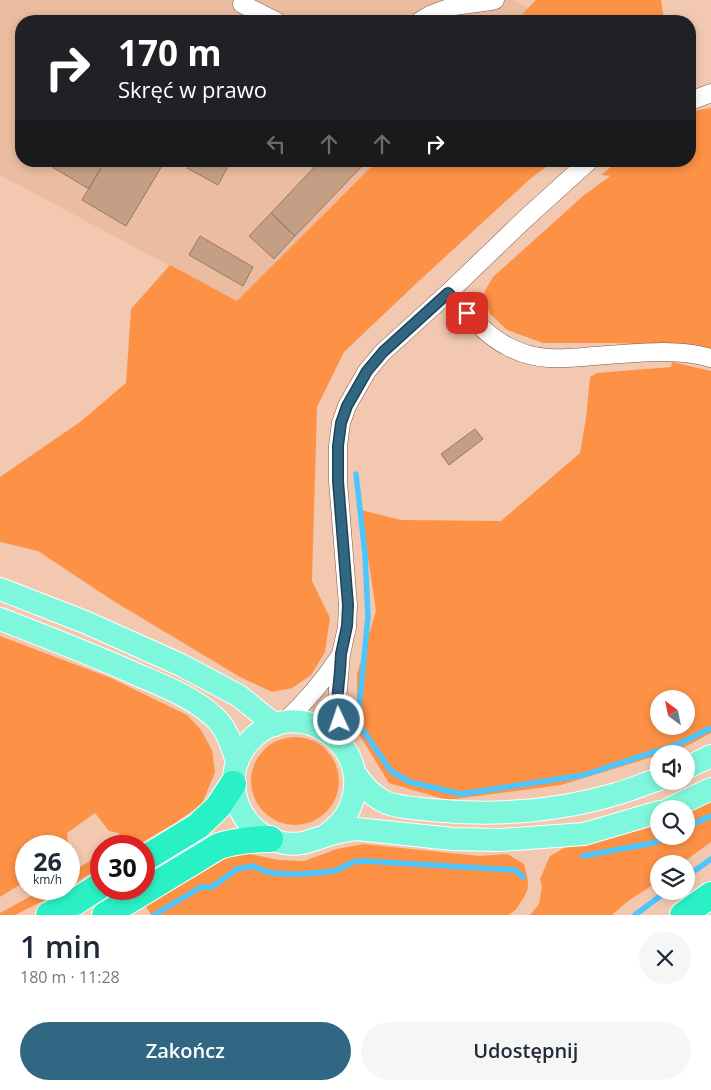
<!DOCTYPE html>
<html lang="pl">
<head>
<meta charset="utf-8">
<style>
  body { margin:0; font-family:"Open Sans",sans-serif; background:#f6f6f7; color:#1f2937; height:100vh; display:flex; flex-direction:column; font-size:19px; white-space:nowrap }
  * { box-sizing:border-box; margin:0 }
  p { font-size:16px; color:#747a83 }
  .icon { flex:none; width:28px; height:28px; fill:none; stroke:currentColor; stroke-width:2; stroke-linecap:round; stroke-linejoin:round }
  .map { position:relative; height:915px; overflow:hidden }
  .drawer { display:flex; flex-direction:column; background:#fff; flex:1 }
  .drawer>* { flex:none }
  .top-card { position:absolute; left:15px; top:15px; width:681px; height:152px; border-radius:20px; box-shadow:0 2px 8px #0003; background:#202124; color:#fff; overflow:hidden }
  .needle { width:32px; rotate:327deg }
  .controls { position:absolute; left:650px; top:690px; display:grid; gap:10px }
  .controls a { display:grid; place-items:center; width:45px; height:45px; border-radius:50%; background:#fff; box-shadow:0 2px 8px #0003; font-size:25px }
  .speed { position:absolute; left:15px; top:835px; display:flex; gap:10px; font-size:25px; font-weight:700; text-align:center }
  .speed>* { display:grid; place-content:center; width:65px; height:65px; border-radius:50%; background:#fff; box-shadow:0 2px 8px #0003; line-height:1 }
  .speed small { font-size:12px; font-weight:400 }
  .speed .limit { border:8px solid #d22; background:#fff; color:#111 }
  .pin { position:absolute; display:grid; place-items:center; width:42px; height:42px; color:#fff; margin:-21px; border-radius:10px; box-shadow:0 2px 8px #0006 }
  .me { position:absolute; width:55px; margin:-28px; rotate:357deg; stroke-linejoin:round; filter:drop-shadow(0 0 4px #0008) }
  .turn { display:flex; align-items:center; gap:18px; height:105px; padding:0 20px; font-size:22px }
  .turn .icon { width:65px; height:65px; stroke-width:2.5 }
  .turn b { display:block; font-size:35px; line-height:42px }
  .lanes { display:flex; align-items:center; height:48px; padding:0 20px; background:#0003; justify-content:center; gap:25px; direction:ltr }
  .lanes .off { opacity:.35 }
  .round { display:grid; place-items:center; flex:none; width:52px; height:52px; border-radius:26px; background:#f6f6f7 }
  .headline { display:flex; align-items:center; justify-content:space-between; height:85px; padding:0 20px }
  h1 { font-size:30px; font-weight:600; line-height:38px }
  .action { display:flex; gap:10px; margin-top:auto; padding:10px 20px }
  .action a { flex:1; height:58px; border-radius:30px; background:#316782; color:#fff; font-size:20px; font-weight:600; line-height:58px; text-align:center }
  .action a+a { background:#f6f6f7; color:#1f2937 }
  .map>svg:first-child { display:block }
</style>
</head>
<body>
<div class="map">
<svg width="711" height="915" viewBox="0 0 711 915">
  <rect width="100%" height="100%" fill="#f2c9b0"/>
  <!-- built -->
  <path fill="#ebbc9f" d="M 0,0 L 514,0 L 529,8 L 516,21 L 21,21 L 21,161 L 377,161 L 237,302 L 0,175 Z"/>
  <!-- green -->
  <path fill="#fd9146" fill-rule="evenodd" d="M 536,0 L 661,0 L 664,21 L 516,21 Z
    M 711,108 L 711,350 L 683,346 L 613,343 L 543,343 L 507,330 L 490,314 L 482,296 L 493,277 L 583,196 L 610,176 L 601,175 L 618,161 L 690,161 L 690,114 L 698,110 Z
    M 377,161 L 554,161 L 530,179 L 421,279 L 344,352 L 317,407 L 312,581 L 330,618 L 325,652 L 311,675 L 292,688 L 272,692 L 240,677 L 115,602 L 38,551 L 0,542 L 0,477 L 80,422 L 126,383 L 131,309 L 170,265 L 237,301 Z
    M 672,362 L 711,371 L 711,733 C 695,741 677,754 659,754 L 659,755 L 561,785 L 447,800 L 389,783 L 354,726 L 357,699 L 357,674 L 376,611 L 361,510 L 401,520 L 501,521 L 580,453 L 586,418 L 590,377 L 597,373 L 671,367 ZM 659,699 L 686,699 L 686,726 L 659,726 Z
    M 0,636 L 111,678 L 187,715 L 201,730 L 212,750 L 215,772 L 202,804 L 175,823 L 136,846 L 113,846 L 117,843 L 119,833 L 109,831 L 95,813 L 67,833 L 68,846 L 26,846 L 26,881 L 0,897 Z
    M251 781a44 44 0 1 1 88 0a44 44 0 1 1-88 0Z
    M 711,802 L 711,842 L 681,864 L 659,864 L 659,881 L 628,901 L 612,915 L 530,915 L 539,904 L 542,887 L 540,879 L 550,856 L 566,847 L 618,835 L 659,820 L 659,836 L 686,836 L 686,810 Z
    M 363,844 L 479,856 L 507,854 L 524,864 C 528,881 532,888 520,903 C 517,909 514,912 508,915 L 151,915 L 145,905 L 232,855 L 250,854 L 278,860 L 304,861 L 337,849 Z
    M 101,854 L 101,867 L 69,887 L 69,874 Z
    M 44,889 L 65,889 L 51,897 L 15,915 L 0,915 L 0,913 Z"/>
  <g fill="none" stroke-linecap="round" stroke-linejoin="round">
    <!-- stream -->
    <path stroke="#4cc6fe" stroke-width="5.5" d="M 356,474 L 365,554 L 368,616 L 358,719 L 362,729 L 391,771 L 410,782 L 461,794 L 584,775 L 681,743 L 711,728
      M 686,827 L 711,816
      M 583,856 L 653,843 L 668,836
      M 686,877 L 711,859
      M 154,915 L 201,887 L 212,887 L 237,869 L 253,866 L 267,872 L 282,874 L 305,874 L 335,871 L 353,862 L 365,861 L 515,870 L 523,877
      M 635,915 L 667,891"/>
  </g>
  <!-- building -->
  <path fill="#c59e86" stroke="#9d7861" d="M 468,16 L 474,21 L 458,21 L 463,17 L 465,18 Z
    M 45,161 L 105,161 L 89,189 L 44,162 Z
    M 105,161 L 165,161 L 126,226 L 82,200 Z
    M 191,161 L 231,161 L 218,185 L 187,168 Z
    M 320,161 L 367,161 L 295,236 L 271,213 Z
    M 271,213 L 295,236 L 274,259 L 249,236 Z
    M 200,236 L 253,267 L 243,286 L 189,255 Z
    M 475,429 L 483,439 L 449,465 L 441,454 Z"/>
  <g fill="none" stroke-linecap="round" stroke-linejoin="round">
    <defs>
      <path id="minor" d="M 244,0 L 242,4 L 276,21
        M 420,21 L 430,15 L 454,6 L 491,1 L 495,0
        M 690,101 L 711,93
        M 448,293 C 466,312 484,334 507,346 C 536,362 562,359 593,356 C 632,354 673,347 711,358
        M 283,723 C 306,702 323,682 340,656
        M 346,750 L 339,720 L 337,701 L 341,654 L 347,627 L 348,605 L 338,481 L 338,446 L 341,423 L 347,406 L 367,371 L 383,352 L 448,293 L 525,219 L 589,161"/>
      <path id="major" d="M 0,589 L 85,622 L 181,665 L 239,696 L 275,725
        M 0,619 C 47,637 93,655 138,675 C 166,687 200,700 220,723 C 229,734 232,748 237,761
        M 686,768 L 711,756
        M 354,772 C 362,784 370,794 383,801 C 396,808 417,808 431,810 C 493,816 556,812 616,794 C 630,790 644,784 659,779
        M 669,809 L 711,789
        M 325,836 C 333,830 341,823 346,815 C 384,750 296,687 248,743 C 218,778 238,835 284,843 C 302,846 312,840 328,835 C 338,832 347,830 357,829 L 452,839 L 500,840 L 584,834 L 659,812"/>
      <path id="highway" d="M 144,859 L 198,826 L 218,807 L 233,784
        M 49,915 L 75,902 L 101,885
        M 105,915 L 219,846 C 236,841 252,839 270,839
        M 683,915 L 711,895"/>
    </defs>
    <!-- minor casing -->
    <use href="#minor" stroke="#7c5842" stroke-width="19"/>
    <!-- major casing -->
    <use href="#major" stroke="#fff" stroke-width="24"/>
    <!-- highway casing -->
    <use href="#highway" stroke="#fff" stroke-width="28"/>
    <!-- minor -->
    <use href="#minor" stroke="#fff" stroke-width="18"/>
    <!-- major -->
    <use href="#major" stroke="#7ff7dc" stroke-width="22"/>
    <!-- highway -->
    <use href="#highway" stroke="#2af1c5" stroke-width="26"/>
  </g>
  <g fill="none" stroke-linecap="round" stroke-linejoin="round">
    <defs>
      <path id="route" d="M 339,720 L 337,701 L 340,671 L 341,654 L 347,626 L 348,605 L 338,481 L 338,446 L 341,423 L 347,406 L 367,371 L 383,352 L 448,293 L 467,313"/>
    </defs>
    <!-- route casing -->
    <use href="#route" stroke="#204354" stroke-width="12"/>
    <!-- route -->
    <use href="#route" stroke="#316782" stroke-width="9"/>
  </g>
</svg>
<div class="controls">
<a><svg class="needle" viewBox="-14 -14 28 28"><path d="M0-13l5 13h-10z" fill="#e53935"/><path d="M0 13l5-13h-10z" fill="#747a83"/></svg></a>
<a><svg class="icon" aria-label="sound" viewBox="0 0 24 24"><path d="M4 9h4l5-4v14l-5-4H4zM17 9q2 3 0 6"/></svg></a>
<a><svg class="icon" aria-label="search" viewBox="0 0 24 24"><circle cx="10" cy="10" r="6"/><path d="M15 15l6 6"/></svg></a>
<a><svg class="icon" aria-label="layers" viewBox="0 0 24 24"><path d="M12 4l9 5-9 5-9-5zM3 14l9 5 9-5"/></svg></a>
</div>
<div class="speed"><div>26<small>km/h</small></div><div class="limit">30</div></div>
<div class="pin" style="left:467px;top:313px;background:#d93025"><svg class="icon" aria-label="arrive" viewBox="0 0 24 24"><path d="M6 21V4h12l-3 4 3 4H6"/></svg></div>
<svg class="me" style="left:339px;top:720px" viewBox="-20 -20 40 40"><circle r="17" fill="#316782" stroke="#fff" stroke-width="3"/><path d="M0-11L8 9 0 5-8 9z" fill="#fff"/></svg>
<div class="top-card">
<div class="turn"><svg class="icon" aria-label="right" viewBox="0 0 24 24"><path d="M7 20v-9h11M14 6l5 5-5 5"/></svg><div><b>170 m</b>Skręć w prawo</div></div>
<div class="lanes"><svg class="icon off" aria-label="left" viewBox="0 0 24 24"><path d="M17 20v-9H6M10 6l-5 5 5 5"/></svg><svg class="icon off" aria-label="ahead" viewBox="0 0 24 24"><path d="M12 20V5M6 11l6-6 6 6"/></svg><svg class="icon off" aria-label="ahead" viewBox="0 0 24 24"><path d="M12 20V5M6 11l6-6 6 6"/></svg><svg class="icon" aria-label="right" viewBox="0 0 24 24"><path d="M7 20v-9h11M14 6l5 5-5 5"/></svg></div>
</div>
</div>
<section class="drawer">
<div class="headline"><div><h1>1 min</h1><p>180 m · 11:28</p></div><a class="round"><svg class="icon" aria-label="close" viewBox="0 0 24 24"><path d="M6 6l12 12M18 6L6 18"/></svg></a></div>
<div class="action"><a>Zakończ</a><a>Udostępnij</a></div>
</section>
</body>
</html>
